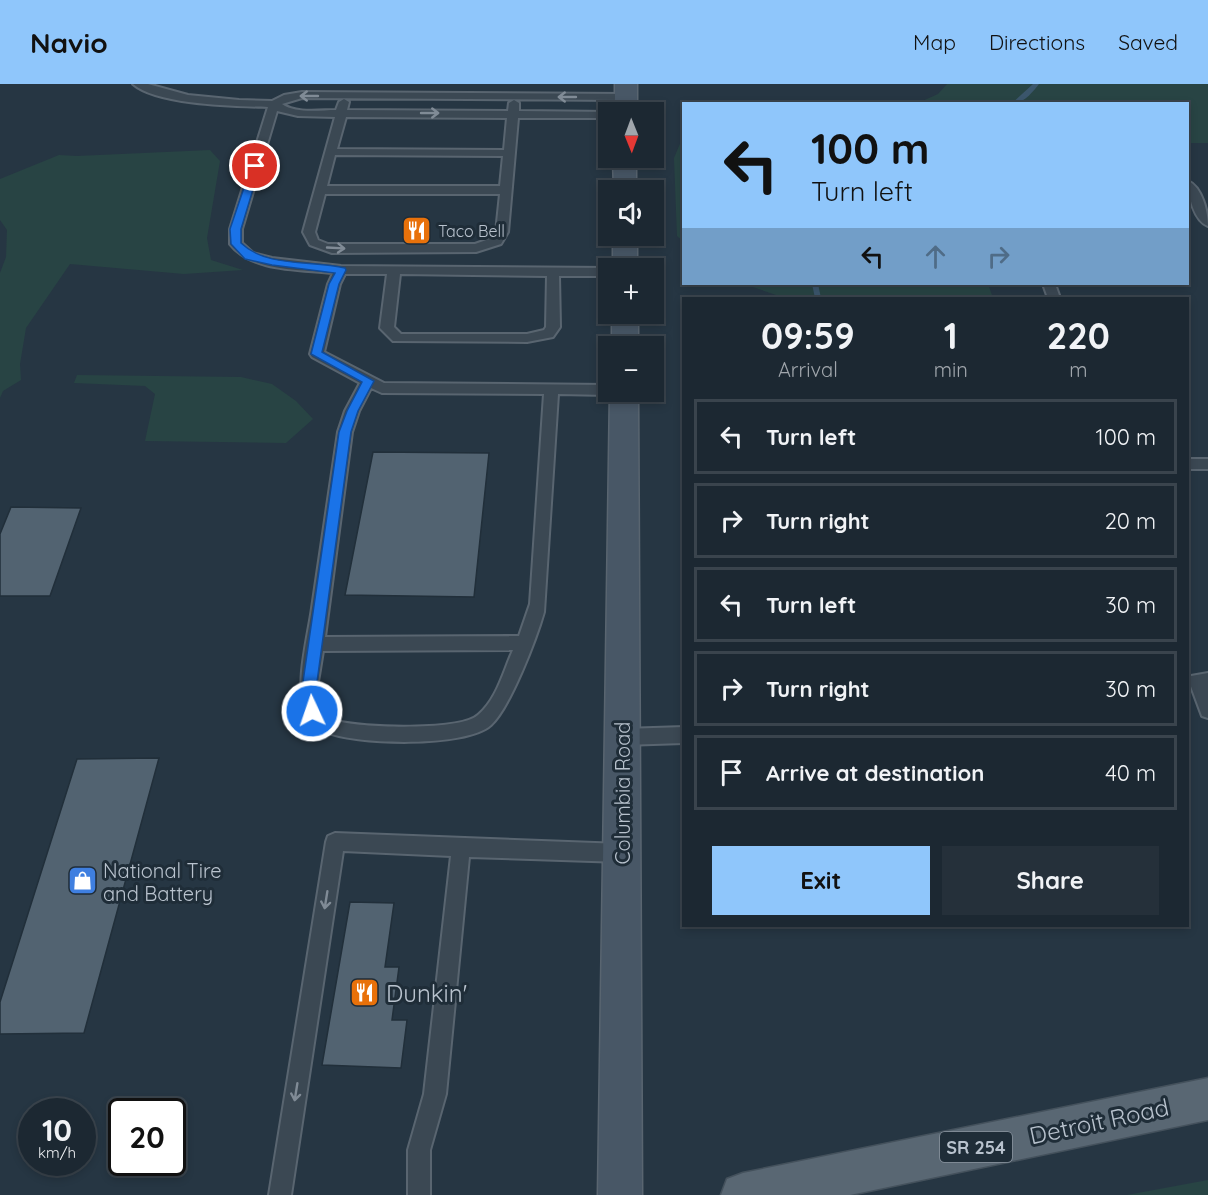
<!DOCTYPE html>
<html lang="en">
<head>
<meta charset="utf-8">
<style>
  body { margin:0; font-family:Quicksand,sans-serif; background:#25303a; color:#f1f3f6; height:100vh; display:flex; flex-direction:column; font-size:22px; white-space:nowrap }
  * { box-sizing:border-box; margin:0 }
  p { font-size:20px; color:#a0a6ac }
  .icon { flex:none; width:33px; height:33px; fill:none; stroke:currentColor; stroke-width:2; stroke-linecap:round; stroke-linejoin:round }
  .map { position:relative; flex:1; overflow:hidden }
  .details { position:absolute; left:682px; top:213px; width:507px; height:630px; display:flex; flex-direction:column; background:#1c2832; border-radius:0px; box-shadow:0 3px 9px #0003,0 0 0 2px #3a444d }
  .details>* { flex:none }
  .hud { position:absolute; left:682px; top:18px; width:507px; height:183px; border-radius:0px; box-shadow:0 3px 9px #0003,0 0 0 2px #3a444d; background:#8fc6fb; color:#111; overflow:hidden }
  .needle { width:39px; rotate:179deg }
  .buttons { position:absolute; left:598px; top:18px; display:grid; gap:12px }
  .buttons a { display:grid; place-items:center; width:66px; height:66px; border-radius:0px; background:#1c2832; box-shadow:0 3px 9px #0003,0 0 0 2px #3a444d; font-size:30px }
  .speed { position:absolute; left:18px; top:1014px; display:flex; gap:12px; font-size:30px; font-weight:700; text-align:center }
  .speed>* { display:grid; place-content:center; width:78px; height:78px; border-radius:50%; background:#1c2832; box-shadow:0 3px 9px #0003,0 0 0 2px #3a444d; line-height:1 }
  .speed small { font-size:15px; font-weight:400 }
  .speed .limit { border:3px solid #111; border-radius:9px; background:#fff; color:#111 }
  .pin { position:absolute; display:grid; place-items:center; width:51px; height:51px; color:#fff; margin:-26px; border:3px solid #fff; border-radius:50%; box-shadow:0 2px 6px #0007 }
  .me { position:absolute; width:66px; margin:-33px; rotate:357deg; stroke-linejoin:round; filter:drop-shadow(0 0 4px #0008) }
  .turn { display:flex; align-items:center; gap:21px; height:126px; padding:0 30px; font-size:27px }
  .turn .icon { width:78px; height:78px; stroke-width:2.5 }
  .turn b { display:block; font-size:42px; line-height:51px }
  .lanes { display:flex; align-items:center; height:57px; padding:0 30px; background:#0003; justify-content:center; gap:30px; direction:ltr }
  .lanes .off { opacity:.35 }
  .eta { display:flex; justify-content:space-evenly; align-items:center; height:102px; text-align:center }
  .eta b { font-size:36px; font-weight:800; line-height:42px }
  .primary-button { display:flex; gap:12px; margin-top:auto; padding:12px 30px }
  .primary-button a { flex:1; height:69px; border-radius:0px; background:#8fc6fb; color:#111; font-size:24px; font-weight:800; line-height:69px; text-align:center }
  .primary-button a+a { background:#25303a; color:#f1f3f6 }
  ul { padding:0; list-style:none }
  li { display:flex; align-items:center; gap:18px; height:75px; margin:0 12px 9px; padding:0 18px; border:3px solid #3a444d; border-radius:0px }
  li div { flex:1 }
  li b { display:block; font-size:22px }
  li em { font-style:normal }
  header { display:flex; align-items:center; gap:36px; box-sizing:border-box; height:84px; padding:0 30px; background:#8fc6fb; color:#111 }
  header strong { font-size:28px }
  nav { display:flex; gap:33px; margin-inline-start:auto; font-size:21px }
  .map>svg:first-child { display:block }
</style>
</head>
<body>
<header>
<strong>Navio</strong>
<nav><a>Map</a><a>Directions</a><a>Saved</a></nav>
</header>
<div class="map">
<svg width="1208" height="1111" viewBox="0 0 1208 1111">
  <rect width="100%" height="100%" fill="#263643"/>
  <!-- green -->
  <path fill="#284444" d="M 947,0 L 1208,0 L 1208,59 L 1188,59 L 1188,20 L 918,19 L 938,10 Z
    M 684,50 L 684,158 L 677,152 L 674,74 Z
    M 210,66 L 220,77 L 207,154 L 211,176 L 243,186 L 184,190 L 70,180 L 26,244 L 20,280 L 21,296 L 3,307 L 0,314 L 0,189 L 6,173 L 7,146 L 0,136 L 0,95 L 59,71 L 77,72 Z
    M 744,200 L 988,200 L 993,214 L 785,214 Z
    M 77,291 L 241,293 L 272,300 L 296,317 L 313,335 L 286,359 L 145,357 L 155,310 L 145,302 L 74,299 Z
    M 1208,1096 L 1208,1111 L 1127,1111 Z"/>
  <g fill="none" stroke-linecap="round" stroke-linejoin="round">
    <!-- stream -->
    <path fill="#3b566c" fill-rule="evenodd" d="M 1033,0 L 1039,0 C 1032,9 1023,20 1011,20 Z
      M 812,200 L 818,200 L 821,214 L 815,214 Z"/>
  </g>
  <!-- building -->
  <path fill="#526371" stroke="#212f3a" stroke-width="1.5" d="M 373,368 L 489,369 L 474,513 L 345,511 Z
    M 11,423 L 81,424 L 50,512 L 0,512 L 0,450 Z
    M 159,674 L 84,949 L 0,950 L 0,918 L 77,675 Z
    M 350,818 L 394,819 L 385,883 L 399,883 L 392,936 L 407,936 L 401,984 L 322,981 Z"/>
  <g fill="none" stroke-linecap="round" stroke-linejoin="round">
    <defs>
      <path id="lane" d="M 133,0 L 148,0 L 188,11 L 239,16 L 272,17 L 284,11 L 302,8 L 626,10 L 631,13 L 626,16 L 302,14 L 282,20 C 296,30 320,26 336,26 L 339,18 L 344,15 L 349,18 L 347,26 L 508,27 L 509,19 L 514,16 L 519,19 L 519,27 L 612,28 L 609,28 L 609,34 L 518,34 L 508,148 L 501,160 L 476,168 L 332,169 L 310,161 L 303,148 L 335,33 L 298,32 L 277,27 L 242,145 L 242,159 L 253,169 L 272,174 L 341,182 L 611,184 L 609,184 L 609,192 L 559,192 L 560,243 L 553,253 L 527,258 L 393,257 L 380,244 L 387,190 L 345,190 L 340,200 L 324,268 L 384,299 L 609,301 L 609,308 L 615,308 L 609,311 L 558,310 L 544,528 C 537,553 510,624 491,641 C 466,664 353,661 323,647 C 314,643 309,636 305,627 C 295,599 308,553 312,524 C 321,465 329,407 338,348 L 345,327 L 360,299 L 312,273 L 310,270 L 328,200 L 333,189 C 300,185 252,188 230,160 L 230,145 L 268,23 C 235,22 157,21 133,0 ZM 346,33 L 507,34 L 504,66 L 337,65 ZM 335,71 L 503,72 L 500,102 L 327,102 ZM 325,110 L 500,110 L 496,148 L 492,154 L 475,160 L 328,160 L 318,156 L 315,148 ZM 400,190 L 547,192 L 546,243 L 544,246 L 527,250 L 401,250 L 394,243 ZM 371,304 L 382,309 L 544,310 L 530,520 L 519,552 L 325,553 L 352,348 L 359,327 ZM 513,566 C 503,588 497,615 478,631 C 461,647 361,644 337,637 C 331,635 326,631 322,626 L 318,598 L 323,567 Z
        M 1188,97 C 1202,103 1208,128 1208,142 C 1194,137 1188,111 1188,97 Z
        M 1043,200 L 1055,200 L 1060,214 L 1048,214 Z
        M 1188,375 L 1208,375 L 1208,385 L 1188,385 Z
        M 1208,589 L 1208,634 L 1202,632 L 1189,597 L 1191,592 Z
        M 684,643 L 684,659 L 623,661 L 617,658 L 614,653 L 617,648 L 623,645 Z
        M 335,749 L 622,760 L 629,763 L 631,769 L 629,775 L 622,778 L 469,773 L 446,1010 L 430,1066 L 430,1111 L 408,1111 L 408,1066 L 424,1010 L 451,772 L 343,767 L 291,1111 L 269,1111 L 326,758 L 328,752 Z"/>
      <path id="secondary" d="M 615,0 L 637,0 L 637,28 L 615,28 Z
        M 613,74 L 636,74 L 636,106 L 614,106 Z
        M 613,152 L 637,152 L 637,184 L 613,184 Z
        M 612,230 L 638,230 L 638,262 L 612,262 Z
        M 610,308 L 638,308 L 642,1111 L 598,1111 Z"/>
      <path id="primary" d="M 1208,994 L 1208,1036 L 850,1111 L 721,1111 L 727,1095 L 743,1089 Z"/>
    </defs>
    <!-- lane casing -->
    <use href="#lane" stroke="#596570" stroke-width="4"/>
    <!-- secondary casing -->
    <use href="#secondary" stroke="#596570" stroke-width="3"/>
    <!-- primary casing -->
    <use href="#primary" stroke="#44515c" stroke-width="3"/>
    <!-- lane -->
    <use href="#lane" fill="#3b4853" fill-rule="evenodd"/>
    <!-- secondary -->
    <use href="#secondary" fill="#485766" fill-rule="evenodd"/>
    <!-- primary -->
    <use href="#primary" fill="#596773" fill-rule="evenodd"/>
  </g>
  <!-- one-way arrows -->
  <defs><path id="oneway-shaft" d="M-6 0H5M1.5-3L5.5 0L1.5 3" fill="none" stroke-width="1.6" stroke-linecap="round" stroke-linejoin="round" transform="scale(1.5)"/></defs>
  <g stroke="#808b96">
    <use href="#oneway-shaft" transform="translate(309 12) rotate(180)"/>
    <use href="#oneway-shaft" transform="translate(567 13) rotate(-180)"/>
    <use href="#oneway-shaft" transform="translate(430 29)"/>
    <use href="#oneway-shaft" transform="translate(336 164) rotate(3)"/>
    <use href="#oneway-shaft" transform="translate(326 816) rotate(99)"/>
    <use href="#oneway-shaft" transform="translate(296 1008) rotate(99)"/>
  </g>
  <!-- route -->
  <path fill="#1a73e8" stroke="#114b97" stroke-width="1.5" d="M 252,80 L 260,82 L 241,145 L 241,159 C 267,184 311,176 345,184 L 346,186 L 339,200 L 322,268 L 374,297 L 358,327 L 351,348 L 317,598 L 319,627 L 317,631 L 307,631 L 303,598 L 339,348 L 347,327 L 362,298 L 311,270 L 329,200 L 335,189 L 272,181 L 245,175 L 231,160 L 230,145 Z"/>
  <!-- icons -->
  <defs>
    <symbol id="restaurant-square" viewBox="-11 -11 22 22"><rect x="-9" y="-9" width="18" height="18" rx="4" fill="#e8710a" stroke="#1f2d38"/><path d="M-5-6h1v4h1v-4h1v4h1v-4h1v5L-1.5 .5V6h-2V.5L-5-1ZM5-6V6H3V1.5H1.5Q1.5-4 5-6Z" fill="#fff"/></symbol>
    <symbol id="shop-square" viewBox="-11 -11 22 22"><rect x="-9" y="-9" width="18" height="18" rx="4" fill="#3f7fe0" stroke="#1f2d38"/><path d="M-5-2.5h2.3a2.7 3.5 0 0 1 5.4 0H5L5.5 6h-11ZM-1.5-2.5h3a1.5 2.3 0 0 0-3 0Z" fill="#fff"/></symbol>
  </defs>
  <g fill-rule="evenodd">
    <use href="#restaurant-square" x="400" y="130" width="33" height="33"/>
    <use href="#shop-square" x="66" y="780" width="33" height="33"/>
    <use href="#restaurant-square" x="348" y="892" width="33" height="33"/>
  </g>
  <g text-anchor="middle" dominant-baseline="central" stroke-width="6" stroke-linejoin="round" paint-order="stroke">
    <!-- far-poi labels -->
    <g font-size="16" fill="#b8c2cd" stroke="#1f2d38" text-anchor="start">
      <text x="438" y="147">Taco Bell</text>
    </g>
    <!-- shield labels -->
    <rect fill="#1f2d38" stroke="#8a95a0" stroke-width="1.5" x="940" y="1048" width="72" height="30" rx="4.5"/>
    <g font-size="18" font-weight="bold" fill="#b8c2cd">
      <text x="976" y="1063">SR 254</text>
    </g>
    <!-- street labels -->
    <g font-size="20" fill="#b8c2cd" stroke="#1f2d38">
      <text transform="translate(622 709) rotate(-90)">Columbia Road</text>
    </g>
    <!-- poi labels -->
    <g font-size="20" fill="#b8c2cd" stroke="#1f2d38" text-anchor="start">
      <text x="103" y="786">National Tire<tspan x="103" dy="23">and Battery</tspan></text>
    </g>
    <!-- near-poi labels -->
    <g font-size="24" fill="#b8c2cd" stroke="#1f2d38" text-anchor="start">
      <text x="386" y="909">Dunkin'</text>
    </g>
    <!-- near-street labels -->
    <g font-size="24" fill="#b8c2cd" stroke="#1f2d38">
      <text transform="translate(1099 1037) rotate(-12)">Detroit Road</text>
    </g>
  </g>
</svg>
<div class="buttons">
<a><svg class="needle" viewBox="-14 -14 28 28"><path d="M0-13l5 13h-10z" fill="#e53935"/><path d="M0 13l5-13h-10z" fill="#a0a6ac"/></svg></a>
<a><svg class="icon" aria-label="sound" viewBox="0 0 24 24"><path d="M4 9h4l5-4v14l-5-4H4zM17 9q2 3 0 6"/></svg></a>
<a>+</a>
<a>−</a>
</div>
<div class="speed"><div>10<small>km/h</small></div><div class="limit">20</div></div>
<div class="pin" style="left:255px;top:82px;background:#d93025"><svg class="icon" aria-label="arrive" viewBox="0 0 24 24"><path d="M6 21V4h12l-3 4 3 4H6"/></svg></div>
<svg class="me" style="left:312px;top:627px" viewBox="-20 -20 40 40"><circle r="17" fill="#1a73e8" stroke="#fff" stroke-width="3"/><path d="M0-11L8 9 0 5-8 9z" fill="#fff"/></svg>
<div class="hud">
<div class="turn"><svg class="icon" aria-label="left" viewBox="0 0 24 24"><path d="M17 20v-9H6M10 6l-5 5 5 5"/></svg><div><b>100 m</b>Turn left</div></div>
<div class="lanes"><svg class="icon" aria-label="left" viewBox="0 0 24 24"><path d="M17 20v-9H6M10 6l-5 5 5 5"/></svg><svg class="icon off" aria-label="ahead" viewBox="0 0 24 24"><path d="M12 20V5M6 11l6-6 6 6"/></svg><svg class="icon off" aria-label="right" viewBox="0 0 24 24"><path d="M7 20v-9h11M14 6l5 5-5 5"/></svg></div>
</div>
<section class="details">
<div class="eta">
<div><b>09:59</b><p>Arrival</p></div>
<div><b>1</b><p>min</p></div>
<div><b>220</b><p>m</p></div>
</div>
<ul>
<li><svg class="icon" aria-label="left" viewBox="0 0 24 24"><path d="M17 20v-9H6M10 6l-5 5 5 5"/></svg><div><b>Turn left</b></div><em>100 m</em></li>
<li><svg class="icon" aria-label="right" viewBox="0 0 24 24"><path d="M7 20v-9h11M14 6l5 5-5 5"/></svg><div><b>Turn right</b></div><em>20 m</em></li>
<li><svg class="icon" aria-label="left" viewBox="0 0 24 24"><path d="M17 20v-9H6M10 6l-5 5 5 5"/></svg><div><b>Turn left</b></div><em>30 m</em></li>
<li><svg class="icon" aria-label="right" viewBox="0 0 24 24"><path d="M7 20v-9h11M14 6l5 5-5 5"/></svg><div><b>Turn right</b></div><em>30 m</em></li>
<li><svg class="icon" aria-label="arrive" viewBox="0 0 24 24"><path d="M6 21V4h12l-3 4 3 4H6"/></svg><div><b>Arrive at destination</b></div><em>40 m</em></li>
</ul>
<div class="primary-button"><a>Exit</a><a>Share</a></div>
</section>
</div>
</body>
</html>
